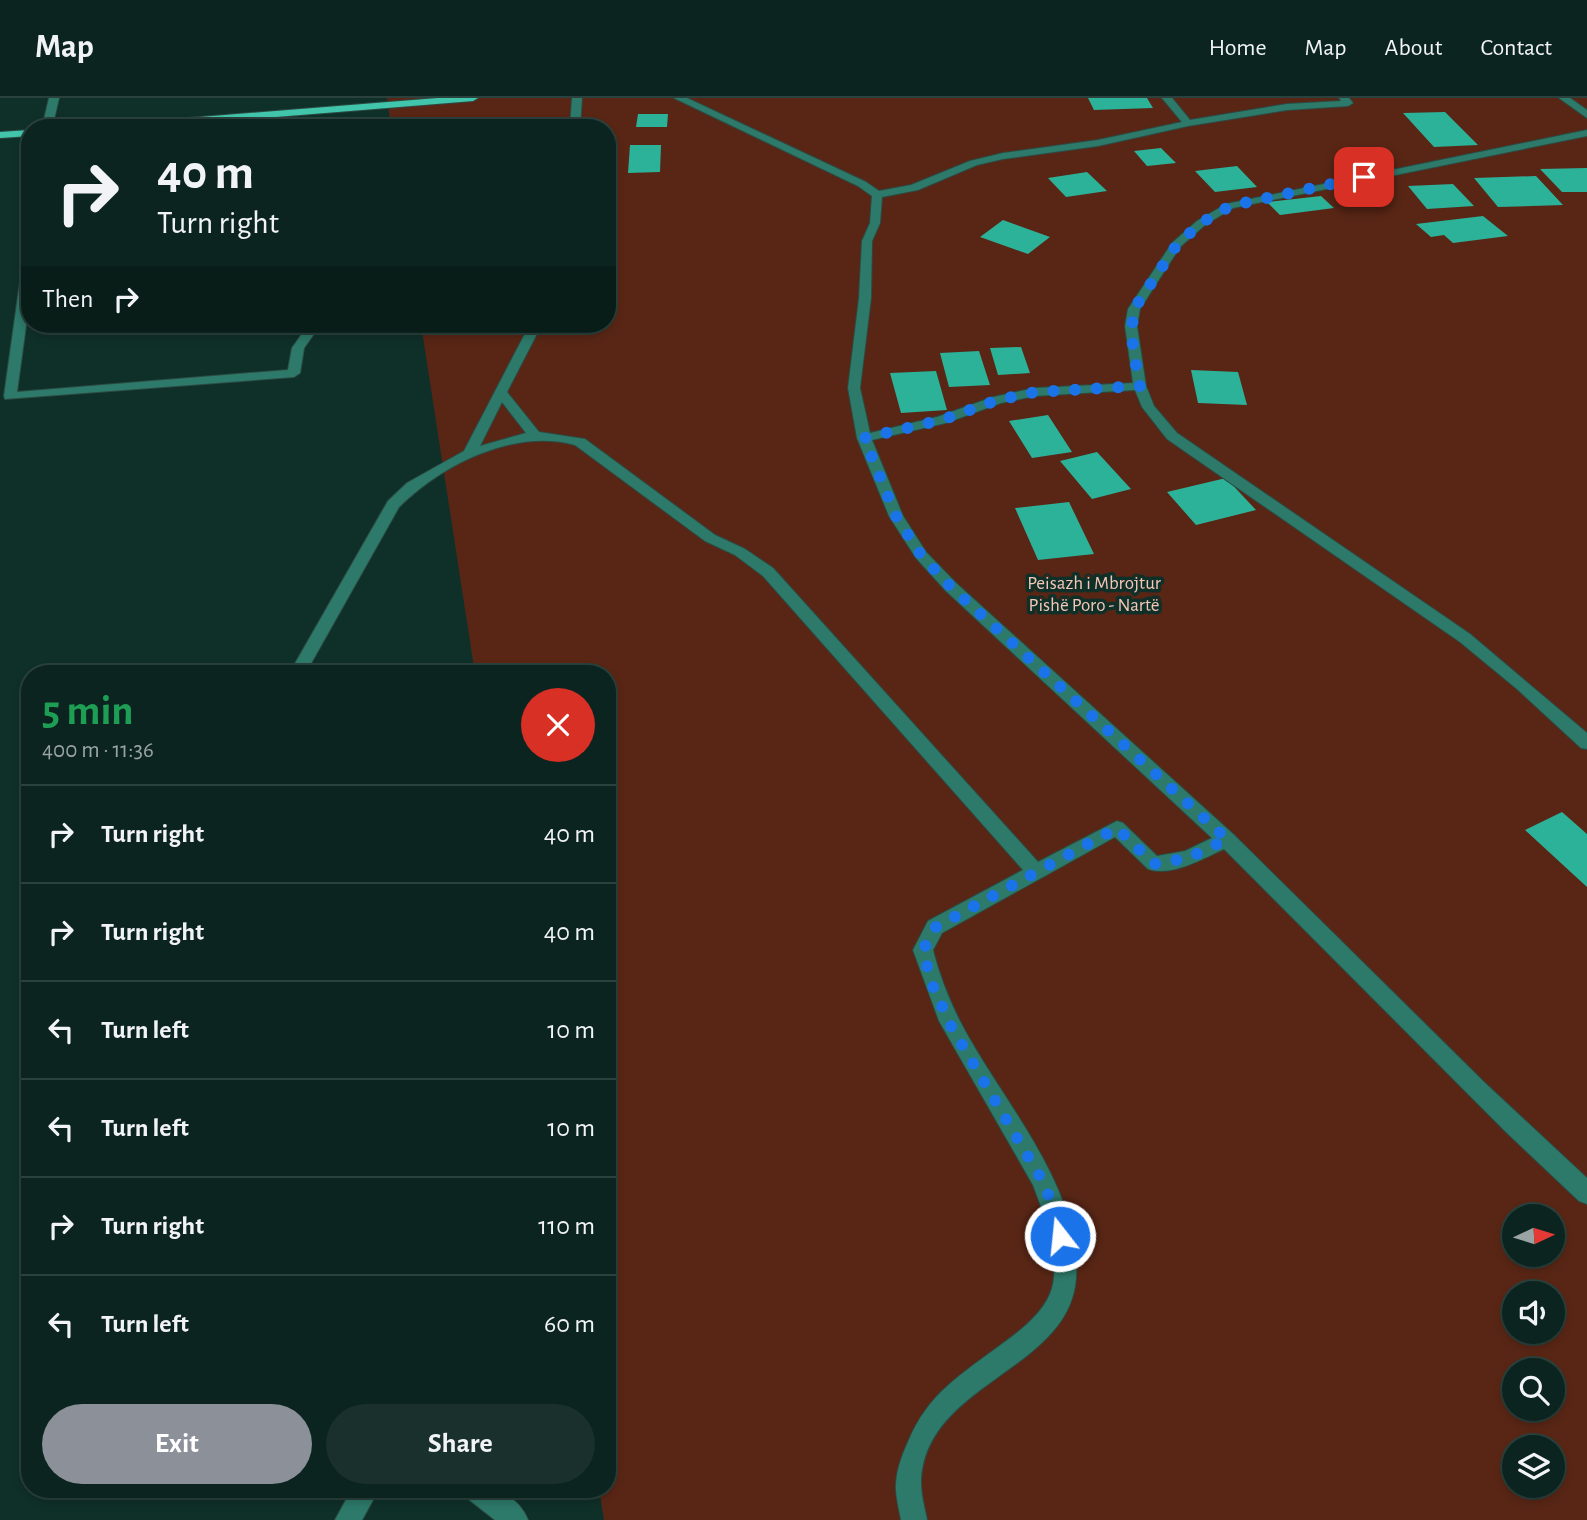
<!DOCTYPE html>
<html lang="en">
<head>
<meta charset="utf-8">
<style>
  body { margin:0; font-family:"Alegreya Sans",sans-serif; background:#19302c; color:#f1f3f6; height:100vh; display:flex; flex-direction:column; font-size:26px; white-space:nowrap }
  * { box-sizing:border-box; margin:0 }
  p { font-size:23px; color:#9aa4a4 }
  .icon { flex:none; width:38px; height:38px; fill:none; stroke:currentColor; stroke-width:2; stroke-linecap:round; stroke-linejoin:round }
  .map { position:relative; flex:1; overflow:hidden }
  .panel { position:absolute; left:21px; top:567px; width:595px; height:833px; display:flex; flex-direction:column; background:#0b241f; border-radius:28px; box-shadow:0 4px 10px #0003,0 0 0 2px #2b413d }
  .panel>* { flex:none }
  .banner { position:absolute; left:21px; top:21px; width:595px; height:214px; border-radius:28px; box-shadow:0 4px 10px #0003,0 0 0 2px #2b413d; background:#0b241f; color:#f1f3f6; overflow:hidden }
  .needle { width:46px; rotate:86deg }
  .controls { position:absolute; left:1502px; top:1106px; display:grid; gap:14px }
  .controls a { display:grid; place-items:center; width:63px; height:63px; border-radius:50%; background:#0b241f; box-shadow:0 4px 10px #0003,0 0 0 2px #2b413d; font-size:35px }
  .pin { position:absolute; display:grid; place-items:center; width:60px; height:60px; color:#fff; margin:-30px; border-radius:14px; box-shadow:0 4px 10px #0006 }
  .me { position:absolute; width:77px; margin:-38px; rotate:344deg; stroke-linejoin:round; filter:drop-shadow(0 0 5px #0008) }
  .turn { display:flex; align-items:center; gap:24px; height:147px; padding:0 21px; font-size:32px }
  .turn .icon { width:91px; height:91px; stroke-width:2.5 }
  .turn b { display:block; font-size:49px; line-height:60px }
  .then { display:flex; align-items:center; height:66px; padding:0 21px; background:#0003; gap:14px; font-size:26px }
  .round { display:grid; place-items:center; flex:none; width:74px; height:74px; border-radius:37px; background:#19302c }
  .summary { display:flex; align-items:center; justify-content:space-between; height:119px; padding:0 21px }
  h1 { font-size:42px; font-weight:600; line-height:52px; color:#1e9e55 }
  .action { display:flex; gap:14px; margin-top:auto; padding:14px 21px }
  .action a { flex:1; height:80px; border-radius:42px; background:#8c9099; color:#fff; font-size:28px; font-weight:600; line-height:80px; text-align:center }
  .action a+a { background:#19302c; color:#f1f3f6 }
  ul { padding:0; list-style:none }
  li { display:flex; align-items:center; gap:21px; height:98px; padding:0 21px; border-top:2px solid #2b413d }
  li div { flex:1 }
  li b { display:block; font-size:26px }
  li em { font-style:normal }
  header { display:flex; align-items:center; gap:42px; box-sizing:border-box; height:98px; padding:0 35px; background:#0b241f; border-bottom:2px solid #2b413d }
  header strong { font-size:33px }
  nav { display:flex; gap:38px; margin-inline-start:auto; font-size:24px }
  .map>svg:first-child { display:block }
</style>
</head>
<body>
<header>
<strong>Map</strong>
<nav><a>Home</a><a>Map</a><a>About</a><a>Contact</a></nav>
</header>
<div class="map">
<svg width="1587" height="1422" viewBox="0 0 1587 1422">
  <rect width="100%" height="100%" fill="#0f3029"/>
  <!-- green -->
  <path fill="#592615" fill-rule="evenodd" d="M 387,0 L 1587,0 L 1587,1422 L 604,1422 L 599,1391 L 607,1391 L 607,576 L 475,576 L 421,226 L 607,226 L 607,30 L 391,30 ZM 1514,1118 L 1552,1118 L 1552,1157 L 1514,1157 ZM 1514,1195 L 1552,1195 L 1552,1234 L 1514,1234 ZM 1514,1272 L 1552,1272 L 1552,1311 L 1514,1311 ZM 1514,1349 L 1552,1349 L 1552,1388 L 1514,1388 Z"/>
  <!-- building -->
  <path fill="#2cb299" d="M 1088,0 L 1147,0 L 1153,10 L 1094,12 Z
    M 1445,14 L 1478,47 L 1434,49 L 1403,15 Z
    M 638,16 L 668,16 L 667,29 L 636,29 Z
    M 630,47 L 661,47 L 660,74 L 628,75 Z
    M 1161,50 L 1176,65 L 1147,68 L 1134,53 Z
    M 1237,68 L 1257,89 L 1215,94 L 1195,73 Z
    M 1587,70 L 1587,94 L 1562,94 L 1540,71 Z
    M 1087,74 L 1107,93 L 1066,99 L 1048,80 Z
    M 1536,78 L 1563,107 L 1498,109 L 1474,80 Z
    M 1453,86 L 1474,108 L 1427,111 L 1408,88 Z
    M 1321,98 L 1334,110 L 1280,117 L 1267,104 Z
    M 1483,118 L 1508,138 L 1453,145 L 1444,137 L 1431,139 L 1416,126 Z
    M 1003,122 L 1050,139 L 1028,156 L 980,139 Z
    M 1021,249 L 1030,275 L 998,277 L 990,250 Z
    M 979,253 L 990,287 L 949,289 L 940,255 Z
    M 1191,272 L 1238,274 L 1247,307 L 1198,305 Z
    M 936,273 L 947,312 L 901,315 L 890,275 Z
    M 1048,317 L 1072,354 L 1032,360 L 1009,323 Z
    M 1097,354 L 1131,391 L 1092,401 L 1060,363 Z
    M 1226,380 L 1256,412 L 1196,427 L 1167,394 Z
    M 1069,404 L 1094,456 L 1038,462 L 1015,410 Z
    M 1562,714 L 1587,736 L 1587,789 L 1525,732 Z"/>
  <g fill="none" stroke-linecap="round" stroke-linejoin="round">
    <defs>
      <path id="minor" d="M 49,0 L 59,0 L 52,30 L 42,30 Z
        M 572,0 L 582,0 L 580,30 L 570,30 Z
        M 674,0 L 687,0 L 866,84 L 879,93 L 911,87 L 970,63 L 1003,55 L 1098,42 L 1182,24 L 1162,0 L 1172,0 L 1190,22 L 1287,6 L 1341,3 L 1339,0 L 1349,0 L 1353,5 L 1348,8 L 1287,12 L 1188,28 L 1098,48 L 1003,61 L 977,67 L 918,92 L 882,99 L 880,125 L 872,143 L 871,200 L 860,290 L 870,335 L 937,319 L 993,299 L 1035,290 L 1133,285 L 1125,228 L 1128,211 L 1172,145 L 1197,123 L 1226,106 L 1587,32 L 1587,38 L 1233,110 L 1205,127 L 1180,149 L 1140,211 L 1137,228 L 1146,288 L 1154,308 L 1177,335 L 1470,536 L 1587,635 L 1587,651 L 1581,650 L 1517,591 L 1460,544 L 1167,341 L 1142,309 L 1135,292 L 1035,298 L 1001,305 L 946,325 L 872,342 L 903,418 L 926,454 L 956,485 L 1233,736 L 1485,985 L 1587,1080 L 1587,1106 L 1579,1103 L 1506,1034 L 1224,751 C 1203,761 1171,779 1148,771 L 1115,739 L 942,835 L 933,852 C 942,887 956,919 975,950 C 1014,1016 1082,1099 1076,1180 C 1070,1273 923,1285 921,1385 C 921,1398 925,1410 927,1422 L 901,1422 C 899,1410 895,1397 896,1385 C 897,1371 902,1357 908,1344 C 928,1295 962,1276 1002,1246 C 1020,1233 1041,1217 1050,1196 C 1063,1165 1044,1116 1033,1087 L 939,923 L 913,852 L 928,823 L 1023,772 L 763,478 L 735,457 L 705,443 L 575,347 C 514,330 442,367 399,409 L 305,576 L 289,576 L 388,403 L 407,385 L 464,353 L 530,226 L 542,226 L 507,294 L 539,334 L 585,341 L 715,437 L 745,451 L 773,470 L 1038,764 L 1117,723 L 1123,725 L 1157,758 L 1185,753 L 1212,740 L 946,493 L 916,460 L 889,418 L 857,340 L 848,290 L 859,200 L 862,143 L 870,125 L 872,98 L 858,88 ZM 502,304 L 526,335 L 480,348 Z
        M 1559,0 L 1570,0 L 1587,12 L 1587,20 Z
        M 30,152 L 30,198 L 17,294 L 288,272 L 292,250 L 309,226 L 321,226 L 304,250 L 300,275 L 294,279 L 5,301 L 4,298 L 24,155 Z
        M 352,1391 L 379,1391 L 362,1422 L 335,1422 Z
        M 463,1391 C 491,1391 516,1393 528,1422 L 495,1422 L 467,1400 Z"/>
      <path id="major" d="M 438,0 L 478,0 L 473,3 L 140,30 L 96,30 L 101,27 Z
        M 30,32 L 30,38 L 0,40 L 0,34 Z"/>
    </defs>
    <!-- minor casing -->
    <use href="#minor" stroke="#2c4b44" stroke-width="2"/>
    <!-- major casing -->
    <use href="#major" stroke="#2c4b44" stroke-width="2"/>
    <!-- minor -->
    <use href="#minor" fill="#2d7a6a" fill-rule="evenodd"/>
    <!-- major -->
    <use href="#major" fill="#41c6ac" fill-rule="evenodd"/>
  </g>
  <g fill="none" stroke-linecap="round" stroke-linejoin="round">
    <!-- route -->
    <path stroke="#1a73e8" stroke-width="12" stroke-dasharray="0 21.6" d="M 1060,1138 L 1046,1089 L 951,928 L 931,884 L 923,852 L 936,829 L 1117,730 L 1154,766 L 1188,760 L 1227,741 L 951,489 L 921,457 L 896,418 L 864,340 L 942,322 L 998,302 L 1035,294 L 1140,288 L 1133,251 L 1132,228 L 1134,211 L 1176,148 L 1201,125 L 1230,108 L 1364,79"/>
  </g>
  <g text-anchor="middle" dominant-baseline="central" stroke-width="7" stroke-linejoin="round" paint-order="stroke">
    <!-- park labels -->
    <g font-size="19" fill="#f5c6b6" stroke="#0f3029">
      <text x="1094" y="485">Peisazh i Mbrojtur<tspan x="1094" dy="22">Pishë Poro - Nartë</tspan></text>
    </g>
  </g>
</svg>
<div class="controls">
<a><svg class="needle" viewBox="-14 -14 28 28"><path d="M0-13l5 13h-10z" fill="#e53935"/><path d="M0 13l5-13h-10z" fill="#9aa4a4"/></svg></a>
<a><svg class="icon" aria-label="sound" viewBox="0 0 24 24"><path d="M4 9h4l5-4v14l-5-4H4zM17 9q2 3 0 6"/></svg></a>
<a><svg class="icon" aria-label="search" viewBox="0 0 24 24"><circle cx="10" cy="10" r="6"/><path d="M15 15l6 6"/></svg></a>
<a><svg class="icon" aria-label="layers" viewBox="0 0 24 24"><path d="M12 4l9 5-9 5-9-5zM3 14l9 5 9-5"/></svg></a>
</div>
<div class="pin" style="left:1364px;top:79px;background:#d93025"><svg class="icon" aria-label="arrive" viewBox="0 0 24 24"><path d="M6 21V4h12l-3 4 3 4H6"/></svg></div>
<svg class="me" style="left:1060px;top:1138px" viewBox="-20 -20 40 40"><circle r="17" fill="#1a73e8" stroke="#fff" stroke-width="3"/><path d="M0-11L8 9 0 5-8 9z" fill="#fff"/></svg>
<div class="banner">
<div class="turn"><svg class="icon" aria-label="right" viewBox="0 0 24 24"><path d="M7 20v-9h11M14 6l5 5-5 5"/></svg><div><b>40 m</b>Turn right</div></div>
<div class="then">Then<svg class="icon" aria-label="right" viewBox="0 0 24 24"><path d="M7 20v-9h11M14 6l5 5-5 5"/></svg></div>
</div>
<section class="panel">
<div class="summary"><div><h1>5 min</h1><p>400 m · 11:36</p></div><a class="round" style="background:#d93025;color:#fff"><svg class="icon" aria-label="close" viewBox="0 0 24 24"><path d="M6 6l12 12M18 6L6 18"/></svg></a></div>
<ul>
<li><svg class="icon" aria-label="right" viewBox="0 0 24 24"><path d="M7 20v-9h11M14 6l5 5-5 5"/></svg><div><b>Turn right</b></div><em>40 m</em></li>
<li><svg class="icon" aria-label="right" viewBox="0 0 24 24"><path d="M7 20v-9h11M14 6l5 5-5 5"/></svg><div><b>Turn right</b></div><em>40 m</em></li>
<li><svg class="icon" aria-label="left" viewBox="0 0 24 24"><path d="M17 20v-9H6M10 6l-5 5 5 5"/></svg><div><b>Turn left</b></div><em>10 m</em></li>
<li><svg class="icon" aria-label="left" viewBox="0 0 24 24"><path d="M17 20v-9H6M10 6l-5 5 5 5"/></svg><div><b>Turn left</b></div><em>10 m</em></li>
<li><svg class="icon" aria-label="right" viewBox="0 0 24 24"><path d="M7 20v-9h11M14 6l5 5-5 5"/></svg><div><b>Turn right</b></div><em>110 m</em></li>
<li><svg class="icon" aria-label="left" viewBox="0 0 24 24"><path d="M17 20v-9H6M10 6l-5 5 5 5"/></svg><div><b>Turn left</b></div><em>60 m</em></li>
</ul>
<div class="action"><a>Exit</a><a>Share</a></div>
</section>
</div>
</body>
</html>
